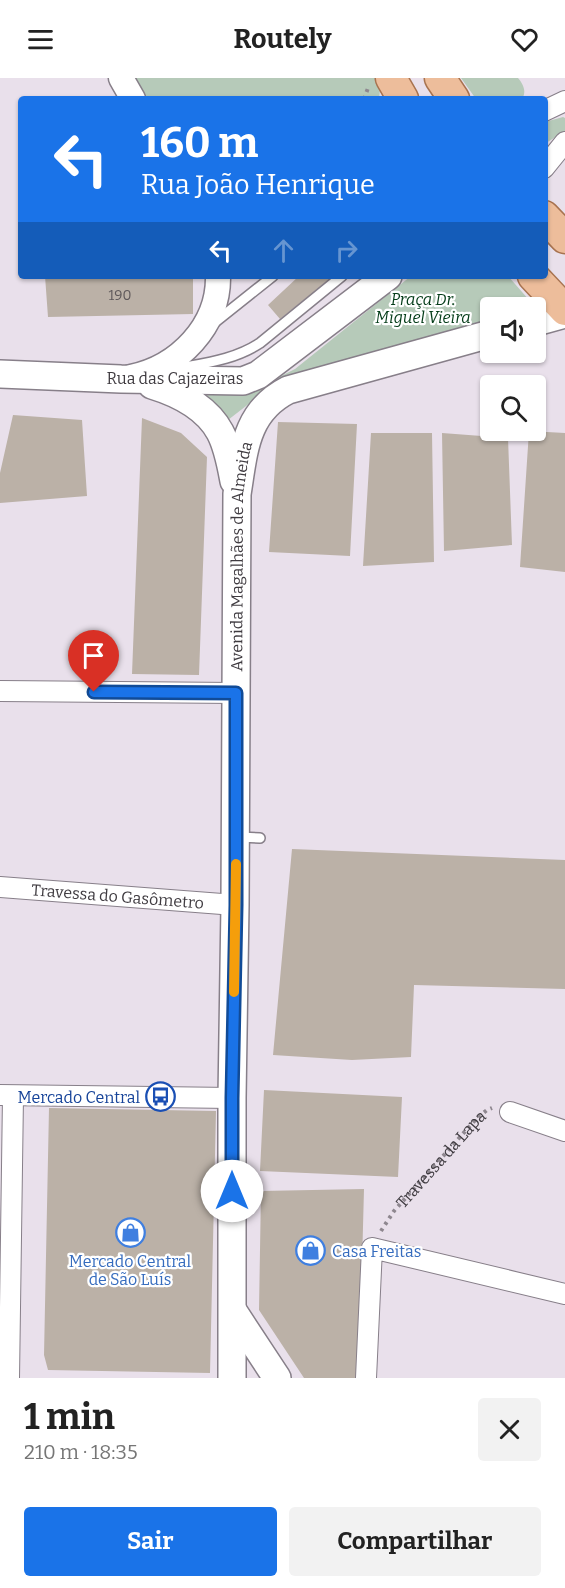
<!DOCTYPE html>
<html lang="pt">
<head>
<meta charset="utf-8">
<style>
  body { margin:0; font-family:Bitter,serif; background:#f2f2f2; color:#222; height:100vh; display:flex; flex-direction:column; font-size:22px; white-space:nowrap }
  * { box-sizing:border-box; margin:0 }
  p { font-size:20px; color:#767676 }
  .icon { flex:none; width:33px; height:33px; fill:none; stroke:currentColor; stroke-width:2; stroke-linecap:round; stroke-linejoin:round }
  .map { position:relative; height:1300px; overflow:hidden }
  .side { display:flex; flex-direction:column; background:#fff; flex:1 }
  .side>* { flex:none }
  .guide { position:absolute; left:18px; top:18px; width:530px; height:183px; border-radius:6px; box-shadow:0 2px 4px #0004; background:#1a73e8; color:#fff; overflow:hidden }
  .fabs { position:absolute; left:480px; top:219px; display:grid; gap:12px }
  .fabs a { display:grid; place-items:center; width:66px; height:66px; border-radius:6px; background:#fff; box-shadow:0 2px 4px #0004; font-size:30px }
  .pin { position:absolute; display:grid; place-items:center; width:51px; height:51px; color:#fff; margin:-62px -26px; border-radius:50% 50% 50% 0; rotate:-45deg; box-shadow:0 0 6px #0007 }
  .pin .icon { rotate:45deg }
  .me { position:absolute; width:66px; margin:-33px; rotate:0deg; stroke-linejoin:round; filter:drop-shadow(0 0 4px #0008) }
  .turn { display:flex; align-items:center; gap:21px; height:126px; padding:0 24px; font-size:27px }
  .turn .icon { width:78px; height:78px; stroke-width:2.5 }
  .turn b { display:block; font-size:42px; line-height:51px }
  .lanes { display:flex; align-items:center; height:57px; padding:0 24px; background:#0003; justify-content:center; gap:30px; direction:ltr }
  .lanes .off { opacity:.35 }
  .round { display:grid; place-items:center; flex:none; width:63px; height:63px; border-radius:6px; background:#f2f2f2 }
  .overview { display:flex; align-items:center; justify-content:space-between; height:102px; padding:0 24px }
  h1 { font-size:36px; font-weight:700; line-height:45px }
  .cta { display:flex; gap:12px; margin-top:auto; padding:12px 24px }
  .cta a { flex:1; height:69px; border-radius:6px; background:#1a73e8; color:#fff; font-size:24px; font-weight:700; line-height:69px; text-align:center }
  .cta a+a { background:#f2f2f2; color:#222 }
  header { display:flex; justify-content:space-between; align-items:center; height:78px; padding:0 24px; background:#fff; font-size:27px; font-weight:700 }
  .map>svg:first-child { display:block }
</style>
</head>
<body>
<header><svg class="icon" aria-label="menu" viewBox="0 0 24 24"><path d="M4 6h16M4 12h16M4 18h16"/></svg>Routely<svg class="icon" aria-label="heart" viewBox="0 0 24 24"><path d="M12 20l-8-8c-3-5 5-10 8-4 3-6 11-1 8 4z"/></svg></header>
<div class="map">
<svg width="565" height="1300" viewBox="0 0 565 1300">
  <rect width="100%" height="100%" fill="#e9e0eb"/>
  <!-- green -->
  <path fill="#b6cab9" d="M 131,0 L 375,0 L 380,12 L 379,21 L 143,21 Z
    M 461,0 L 518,0 C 523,6 527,13 522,21 L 476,21 Z
    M 563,39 L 565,40 L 565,53 L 546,65 L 545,44 Z
    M 411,198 L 508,198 L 537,231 L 490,230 L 490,244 L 259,318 L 228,342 L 197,310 L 271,303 L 295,291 Z"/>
  <!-- building -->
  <path fill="#bbb1a7" d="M 45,198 L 193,198 L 193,236 L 48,239 Z
    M 299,198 L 334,198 L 280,241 L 268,227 Z
    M 13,337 L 82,342 L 87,418 L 0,425 L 0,395 Z
    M 142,340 L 181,355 L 207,379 L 199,597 L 132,596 Z
    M 278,344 L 357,346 L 350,478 L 269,474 Z
    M 529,353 L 565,355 L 565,494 L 520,489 Z
    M 371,355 L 432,355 L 434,484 L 363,488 Z
    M 442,355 L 508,360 L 512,467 L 444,473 Z
    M 292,771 L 565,782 L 565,911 L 414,907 L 411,979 L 352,982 L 273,977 Z
    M 264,1012 L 402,1019 L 398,1099 L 260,1093 Z
    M 49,1030 L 216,1033 L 210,1295 L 48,1292 L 44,1277 Z
    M 364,1111 L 359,1300 L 304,1300 L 259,1232 L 261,1113 Z"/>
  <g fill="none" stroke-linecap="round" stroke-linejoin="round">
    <defs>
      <path id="service" d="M 214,245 L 273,198
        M 175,291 C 205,285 234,282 260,265 L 342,198
        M 238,759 L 260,760"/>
      <g id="minor">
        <path d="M 544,33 L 565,23"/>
        <path d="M 544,90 L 565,64"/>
        <path d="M 0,613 L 236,615"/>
        <path id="s2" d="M 0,809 L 235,827"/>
        <path d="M 0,1017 L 232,1020"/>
        <path d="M 510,1034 L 565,1053"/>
        <path d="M 9,1300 L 13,1018"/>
        <path d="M 366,1300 L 372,1170 L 565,1216"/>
      </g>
      <path id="tertiary" d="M 121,0 L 133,21
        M 131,299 C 179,289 219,248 218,198"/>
      <g id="secondary">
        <path d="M 536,244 L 565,236"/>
        <path d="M 0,296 L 121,301 L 243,303 L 258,297 L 388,198"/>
        <path d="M 152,307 C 178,315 206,328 220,354 C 228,369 231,387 234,403"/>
        <path d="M 233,1233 L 277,1300"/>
        <path id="s3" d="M 232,1300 L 232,1020 L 235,827 L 237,416 C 244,373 245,334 288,312 L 490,256"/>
      </g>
      <path id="primary" d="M 391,0 L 403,21
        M 440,0 L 454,21
        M 544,138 L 565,160
        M 533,198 L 565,232"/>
    </defs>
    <!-- service casing -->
    <use href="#service" stroke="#877f89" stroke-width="12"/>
    <!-- minor casing -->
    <use href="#minor" stroke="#877f89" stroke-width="22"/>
    <!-- tertiary casing -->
    <use href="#tertiary" stroke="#877f89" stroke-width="27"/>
    <!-- secondary casing -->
    <use href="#secondary" stroke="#877f89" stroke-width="30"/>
    <!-- primary casing -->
    <use href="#primary" stroke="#a87350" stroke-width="33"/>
    <!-- path -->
    <g stroke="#8e878f" stroke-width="4" stroke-dasharray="3 4.5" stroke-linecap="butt">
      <path d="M 364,21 L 368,10"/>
      <path id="s1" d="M 381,1153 L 394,1133 L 477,1040 L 487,1032 L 492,1030"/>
    </g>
    <!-- service -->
    <use href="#service" stroke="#fff" stroke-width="9"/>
    <!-- minor -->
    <use href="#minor" stroke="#fff" stroke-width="20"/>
    <!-- tertiary -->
    <use href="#tertiary" stroke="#fff" stroke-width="24"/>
    <!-- secondary -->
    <use href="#secondary" stroke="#fff" stroke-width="27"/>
    <!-- primary -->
    <use href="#primary" stroke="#edbd9b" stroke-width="30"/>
  </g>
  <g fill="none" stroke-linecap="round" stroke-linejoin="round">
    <defs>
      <path id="route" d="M 94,614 L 236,615 L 236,827 L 232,1020 L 232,1113"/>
    </defs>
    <!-- route casing -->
    <use href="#route" stroke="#114b97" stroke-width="15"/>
    <!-- route -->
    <use href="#route" stroke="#1a73e8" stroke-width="10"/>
    <!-- slow -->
    <path stroke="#f59e0b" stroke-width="10" d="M 234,914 L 236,786"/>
  </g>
  <!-- icons -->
  <defs>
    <symbol id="bus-ring" viewBox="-11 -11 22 22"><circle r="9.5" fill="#fff" stroke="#1a4fb4" stroke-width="1.5"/><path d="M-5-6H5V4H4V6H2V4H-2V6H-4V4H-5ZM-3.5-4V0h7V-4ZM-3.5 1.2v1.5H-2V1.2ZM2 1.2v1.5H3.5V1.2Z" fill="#1a4fb4"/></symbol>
    <symbol id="shop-ring" viewBox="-11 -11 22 22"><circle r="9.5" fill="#fff" stroke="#3f7fe0" stroke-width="1.5"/><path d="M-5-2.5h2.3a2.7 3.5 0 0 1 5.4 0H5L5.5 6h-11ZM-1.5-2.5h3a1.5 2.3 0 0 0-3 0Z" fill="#3f7fe0"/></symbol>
  </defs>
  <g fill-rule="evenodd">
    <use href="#bus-ring" x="144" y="1002" width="33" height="33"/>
    <use href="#shop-ring" x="114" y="1138" width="33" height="33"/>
    <use href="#shop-ring" x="294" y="1156" width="33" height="33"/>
  </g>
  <g text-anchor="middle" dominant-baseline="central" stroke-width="4.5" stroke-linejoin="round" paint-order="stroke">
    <!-- number labels -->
    <g font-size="14" fill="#5e585a">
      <text x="120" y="217">190</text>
    </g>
    <!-- park labels -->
    <g font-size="16" font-style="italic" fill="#043c18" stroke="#fff">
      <text x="423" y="221">Praça Dr.<tspan x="423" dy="18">Miguel Vieira</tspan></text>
    </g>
    <!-- street labels -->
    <g font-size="16" fill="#3f3b40" stroke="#fff">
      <text x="175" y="300">Rua das Cajazeiras</text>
      <text stroke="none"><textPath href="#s3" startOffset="822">Avenida Magalhães de Almeida</textPath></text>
      <text stroke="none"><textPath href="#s2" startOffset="118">Travessa do Gasômetro</textPath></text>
      <text stroke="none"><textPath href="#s1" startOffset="94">Travessa da Lapa</textPath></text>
    </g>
    <!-- transit labels -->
    <g font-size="16" fill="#164399" stroke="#fff" text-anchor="end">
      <text x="140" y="1019">Mercado Central</text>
    </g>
    <!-- shop labels -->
    <g font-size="16" fill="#366cbe" stroke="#fff" text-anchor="start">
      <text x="332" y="1173">Casa Freitas</text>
      <text x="130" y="1183" text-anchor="middle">Mercado Central<tspan x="130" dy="18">de São Luís</tspan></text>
    </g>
  </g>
</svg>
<div class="fabs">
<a><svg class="icon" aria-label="sound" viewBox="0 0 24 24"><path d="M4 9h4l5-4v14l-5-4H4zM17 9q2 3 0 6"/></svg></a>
<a><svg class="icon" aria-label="search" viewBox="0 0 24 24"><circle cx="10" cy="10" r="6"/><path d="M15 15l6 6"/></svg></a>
</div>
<div class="pin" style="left:94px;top:614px;background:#d93025"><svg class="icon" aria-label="arrive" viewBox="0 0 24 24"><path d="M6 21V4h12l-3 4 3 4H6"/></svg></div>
<svg class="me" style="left:232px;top:1113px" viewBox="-20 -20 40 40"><circle r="19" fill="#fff"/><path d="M0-13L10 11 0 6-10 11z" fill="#1a73e8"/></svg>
<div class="guide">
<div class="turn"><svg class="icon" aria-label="left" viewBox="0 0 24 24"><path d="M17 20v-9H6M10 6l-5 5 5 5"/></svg><div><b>160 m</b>Rua João Henrique</div></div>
<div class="lanes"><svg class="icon" aria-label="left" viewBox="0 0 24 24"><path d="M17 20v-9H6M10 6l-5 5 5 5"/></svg><svg class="icon off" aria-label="ahead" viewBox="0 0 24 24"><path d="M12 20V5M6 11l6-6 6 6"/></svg><svg class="icon off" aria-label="right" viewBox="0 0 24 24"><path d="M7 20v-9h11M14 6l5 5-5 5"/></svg></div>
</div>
</div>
<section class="side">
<div class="overview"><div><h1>1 min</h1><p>210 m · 18:35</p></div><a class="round"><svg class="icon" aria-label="close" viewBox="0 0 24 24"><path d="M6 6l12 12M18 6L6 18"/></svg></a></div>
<div class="cta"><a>Sair</a><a>Compartilhar</a></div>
</section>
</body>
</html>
